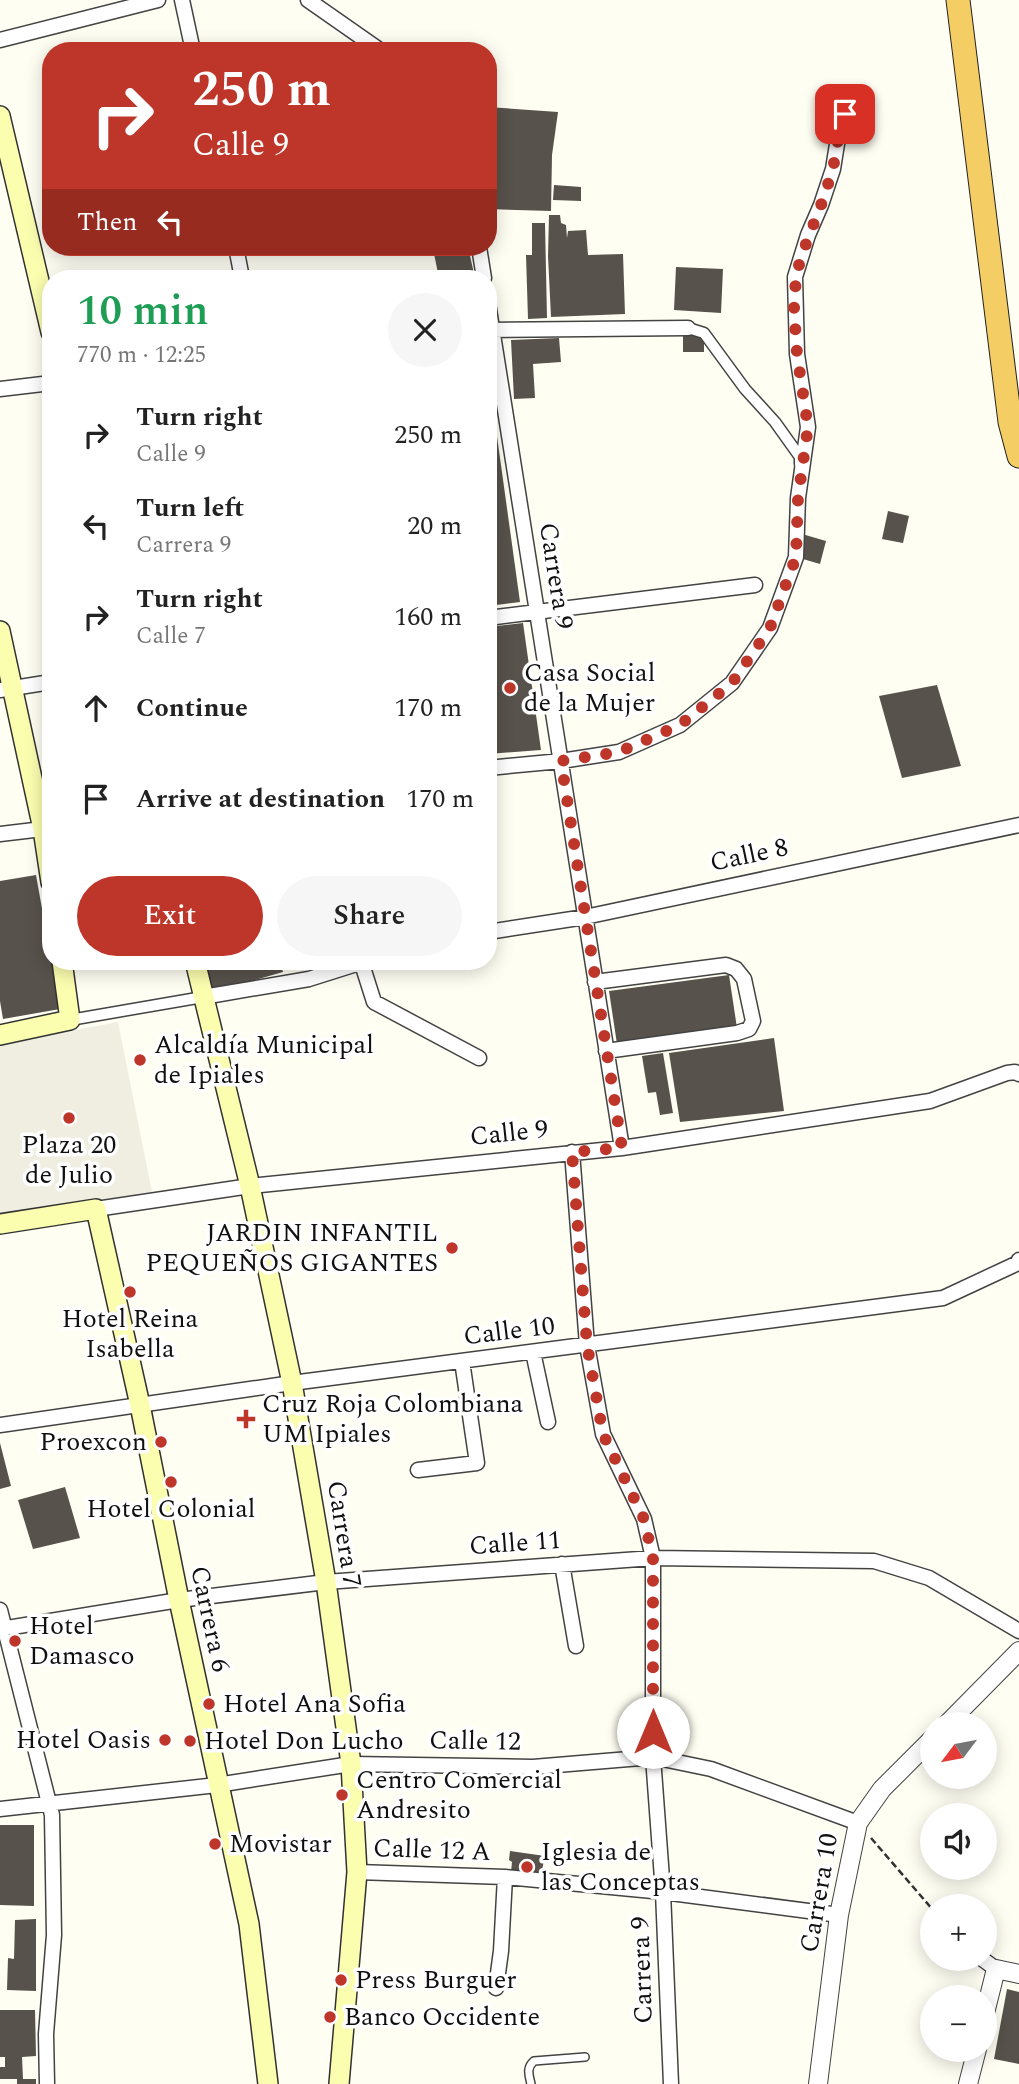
<!DOCTYPE html>
<html lang="en">
<head>
<meta charset="utf-8">
<style>
  body { margin:0; font-family:Spectral,serif; background:#f6f6f6; color:#222; height:100vh; display:flex; flex-direction:column; font-size:26px; white-space:nowrap }
  * { box-sizing:border-box; margin:0 }
  p { font-size:23px; color:#767676 }
  .icon { flex:none; width:38px; height:38px; fill:none; stroke:currentColor; stroke-width:2; stroke-linecap:round; stroke-linejoin:round }
  .map { position:relative; flex:1; overflow:hidden }
  .sheet { position:absolute; left:42px; top:270px; width:455px; height:700px; display:flex; flex-direction:column; background:#fff; border-radius:28px; box-shadow:0 4px 18px #0003 }
  .sheet>* { flex:none }
  .banner { position:absolute; left:42px; top:42px; width:455px; height:214px; border-radius:28px; box-shadow:0 4px 18px #0003; background:#be3629; color:#fff; overflow:hidden }
  .needle { width:46px; rotate:238deg }
  .buttons { position:absolute; left:920px; top:1712px; display:grid; gap:14px }
  .buttons a { display:grid; place-items:center; width:77px; height:77px; border-radius:50%; background:#fff; box-shadow:0 4px 18px #0003; font-size:35px }
  .pin { position:absolute; display:grid; place-items:center; width:60px; height:60px; color:#fff; margin:-30px; border-radius:14px; box-shadow:0 4px 10px #0006 }
  .me { position:absolute; width:77px; margin:-38px; rotate:0deg; stroke-linejoin:round; filter:drop-shadow(0 0 5px #0008) }
  .turn { display:flex; align-items:center; gap:24px; height:147px; padding:0 35px; font-size:32px }
  .turn .icon { width:91px; height:91px; stroke-width:2.5 }
  .turn b { display:block; font-size:49px; line-height:60px }
  .then { display:flex; align-items:center; height:66px; padding:0 35px; background:#0003; gap:14px; font-size:26px }
  .round { display:grid; place-items:center; flex:none; width:74px; height:74px; border-radius:37px; background:#f6f6f6 }
  .head { display:flex; align-items:center; justify-content:space-between; height:119px; padding:0 35px }
  h1 { font-size:42px; font-weight:600; line-height:52px; color:#1e9e55 }
  .cta { display:flex; gap:14px; margin-top:auto; padding:14px 35px }
  .cta a { flex:1; height:80px; border-radius:42px; background:#be3629; color:#fff; font-size:28px; font-weight:600; line-height:80px; text-align:center }
  .cta a+a { background:#f6f6f6; color:#222 }
  ul { padding:0; list-style:none }
  li { display:flex; align-items:center; gap:21px; height:91px; padding:0 35px }
  li div { flex:1 }
  li b { display:block; font-size:26px }
  li em { font-style:normal }
  .map>svg:first-child { display:block }
</style>
</head>
<body>
<div class="map">
<svg width="1019" height="2084" viewBox="0 0 1019 2084">
  <rect width="100%" height="100%" fill="#fffef3"/>
  <!-- plaza -->
  <path fill="#f0eee1" d="M 118,1022 L 152,1192 L 0,1215 L 0,1044 Z"/>
  <!-- building -->
  <path fill="#58524c" d="M 488,107 L 558,112 L 552,155 L 551,211 L 488,209 Z
    M 554,185 L 581,187 L 581,201 L 553,200 Z
    M 549,215 L 560,215 L 561,223 L 566,225 L 567,238 L 568,231 L 586,230 L 588,255 L 623,254 L 625,314 L 551,317 L 548,256 Z
    M 532,223 L 545,223 L 547,318 L 528,319 L 526,255 L 532,255 Z
    M 444,247 L 468,247 L 475,278 L 439,278 L 433,249 Z
    M 676,267 L 723,269 L 721,313 L 674,310 Z
    M 683,335 L 704,335 L 704,352 L 683,352 Z
    M 559,338 L 561,362 L 533,364 L 535,398 L 514,399 L 511,340 Z
    M 488,386 L 490,386 L 520,602 L 488,606 Z
    M 888,511 L 909,516 L 903,543 L 882,539 Z
    M 802,534 L 826,541 L 820,564 L 796,557 Z
    M 523,623 L 541,750 L 488,754 L 488,627 Z
    M 937,685 L 961,766 L 902,778 L 879,696 Z
    M 36,875 L 60,1009 L 3,1019 L 0,1001 L 0,881 Z
    M 200,961 L 226,961 L 227,964 L 239,961 L 280,961 L 283,972 L 210,993 Z
    M 729,975 L 737,1028 L 617,1044 L 609,991 Z
    M 774,1038 L 784,1111 L 680,1122 L 669,1053 Z
    M 663,1053 L 673,1113 L 660,1115 L 656,1092 L 648,1093 L 642,1056 Z
    M 0,1443 L 11,1486 L 0,1489 Z
    M 65,1487 L 80,1538 L 33,1549 L 18,1500 Z
    M 0,1825 L 34,1825 L 34,1906 L 0,1905 Z
    M 510,1851 L 545,1856 L 541,1875 L 511,1872 L 512,1862 L 509,1860 Z
    M 36,1919 L 36,1991 L 7,1990 L 8,1958 L 14,1959 L 15,1920 Z
    M 1007,1989 L 1019,1992 L 1019,2064 L 994,2059 Z
    M 0,2010 L 35,2010 L 36,2056 L 22,2057 L 23,2079 L 36,2079 L 36,2084 L 17,2084 L 17,2079 L 0,2079 L 0,2067 L 5,2067 L 5,2057 L 0,2057 Z"/>
  <g fill="none" stroke-linecap="round" stroke-linejoin="round">
    <defs>
      <path id="service" d="M 531,2084 C 529,2075 526,2068 534,2061 L 585,2057"/>
      <path id="pedestrian" d="M 688,328 L 704,333 L 745,389 L 775,422 L 800,457 L 800,464
        M 70,1020 L 203,997"/>
      <path id="minor" d="M 182,0 L 193,51
        M 308,0 L 381,51
        M 0,40 L 158,0
        M 236,247 L 242,278
        M 479,247 L 484,278
        M 488,303 L 622,1148
        M 488,330 L 688,328
        M 0,389 L 51,383
        M 488,618 L 755,585
        M 0,690 L 51,682
        M 488,768 L 561,761 L 619,752 L 680,725 L 732,683 L 770,628 L 796,557 L 798,498 L 808,427 L 797,354 L 795,277 L 808,235 L 821,205 L 833,169 L 837,144 L 845,114
        M 0,834 L 51,828
        M 488,932 L 585,917 L 1019,825
        M 361,961 L 374,1002 L 479,1058
        M 595,982 L 726,965 L 736,969 L 744,979 L 753,1021 L 749,1029 L 737,1033 L 606,1051
        M 203,997 L 309,979 L 366,961
        M 572,1152 L 587,1345 L 603,1434 L 644,1519 L 653,1558 L 653,1757 L 663,1892 L 671,2084
        M 96,1209 L 250,1186 L 622,1148 L 930,1101 L 1007,1073 L 1015,1072 L 1019,1074
        M 533,1352 L 548,1422
        M 0,1425 L 292,1383 L 943,1298 L 1018,1263 L 1019,1260
        M 418,1470 L 477,1463 L 462,1361
        M 562,1564 L 576,1646
        M 0,1610 L 52,1815 L 54,1935 L 46,2034 L 47,2084
        M 0,1629 L 179,1600 L 326,1582 L 653,1558 L 874,1561 L 929,1578 L 1019,1631
        M 0,1809 L 217,1785 L 351,1764 L 533,1767 L 653,1757 L 711,1769 L 858,1823
        M 357,1872 L 505,1877 L 663,1892 L 839,1915
        M 981,1958 L 996,1969
        M 496,1988 L 501,1951 L 505,1877"/>
      <path id="tertiary" d="M 947,1724 L 1019,1651
        M 985,2013 L 996,1969 L 1019,1974
        M 818,2084 L 839,1915 L 858,1823 L 882,1789 L 933,1738
        M 968,2084 L 977,2049"/>
      <path id="secondary" d="M 0,116 L 51,332
        M 0,631 L 43,829 L 51,882
        M 195,961 L 250,1186 L 292,1383 L 326,1582 L 351,1764 L 357,1872 L 339,2084
        M 0,1035 L 70,1020 L 62,961
        M 0,1224 L 96,1209 L 140,1405 L 179,1600 L 249,1924 L 268,2084"/>
      <path id="trunk" d="M 958,0 L 1010,422 L 1019,456"/>
    </defs>
    <!-- service casing -->
    <use href="#service" stroke="#434343" stroke-width="10"/>
    <!-- pedestrian casing -->
    <use href="#pedestrian" stroke="#434343" stroke-width="13"/>
    <!-- minor casing -->
    <use href="#minor" stroke="#434343" stroke-width="17"/>
    <!-- tertiary casing -->
    <use href="#tertiary" stroke="#434343" stroke-width="20"/>
    <!-- secondary casing -->
    <use href="#secondary" stroke="#323232" stroke-width="22"/>
    <!-- trunk casing -->
    <use href="#trunk" stroke="#212121" stroke-width="25"/>
    <!-- path -->
    <path stroke="#323232" stroke-width="2.5" stroke-dasharray="7 3.5" stroke-linecap="butt" d="M 871,1838 L 933,1910"/>
    <!-- service -->
    <use href="#service" stroke="#fff" stroke-width="7"/>
    <!-- pedestrian -->
    <use href="#pedestrian" stroke="#fff" stroke-width="10"/>
    <!-- minor -->
    <use href="#minor" stroke="#fff" stroke-width="14"/>
    <!-- tertiary -->
    <use href="#tertiary" stroke="#fff" stroke-width="18"/>
    <!-- secondary -->
    <use href="#secondary" stroke="#fbfdaf" stroke-width="19"/>
    <!-- trunk -->
    <use href="#trunk" stroke="#f4ce65" stroke-width="23"/>
  </g>
  <g fill="none" stroke-linecap="round" stroke-linejoin="round">
    <!-- route -->
    <path stroke="#be3629" stroke-width="12" stroke-dasharray="0 21.6" d="M 653,1732 L 653,1558 L 644,1519 L 603,1434 L 587,1345 L 572,1152 L 622,1148 L 561,761 L 619,752 L 680,725 L 732,683 L 770,628 L 796,557 L 798,498 L 808,427 L 797,354 L 794,309 L 796,277 L 801,257 L 821,205 L 833,169 L 837,144 L 845,114"/>
  </g>
  <!-- markers -->
  <g fill="#be3629" stroke="#fff" stroke-width="2.5">
    <circle cx="510" cy="688" r="7"/>
    <circle cx="140" cy="1060" r="7"/>
    <circle cx="69" cy="1118" r="7"/>
    <circle cx="452" cy="1248" r="7"/>
    <circle cx="130" cy="1292" r="7"/>
    <path d="M242.5 1408.5h7v7h7v7h-7v7h-7v-7h-7v-7h7z"/>
    <circle cx="161" cy="1442" r="7"/>
    <circle cx="171" cy="1482" r="7"/>
    <circle cx="15" cy="1641" r="7"/>
    <circle cx="209" cy="1704" r="7"/>
    <circle cx="165" cy="1740" r="7"/>
    <circle cx="190" cy="1741" r="7"/>
    <circle cx="342" cy="1795" r="7"/>
    <circle cx="215" cy="1844" r="7"/>
    <circle cx="527" cy="1867" r="7"/>
    <circle cx="341" cy="1980" r="7"/>
    <circle cx="330" cy="2017" r="7"/>
  </g>
  <g text-anchor="middle" dominant-baseline="central" stroke-width="7" stroke-linejoin="round" paint-order="stroke">
    <!-- street labels -->
    <g font-size="26" fill="#101010" stroke="#fff">
      <text transform="translate(556 576) rotate(81)">Carrera 9</text>
      <text transform="translate(749 855) rotate(-12)">Calle 8</text>
      <text transform="translate(509 1133) rotate(-6)">Calle 9</text>
      <text transform="translate(509 1331) rotate(-7)">Calle 10</text>
      <text transform="translate(344 1534) rotate(81)">Carrera 7</text>
      <text transform="translate(515 1543) rotate(-4)">Calle 11</text>
      <text transform="translate(210 1619) rotate(78)">Carrera 6</text>
      <text transform="translate(475 1741) rotate(1)">Calle 12</text>
      <text transform="translate(432 1850) rotate(2)">Calle 12 A</text>
      <text transform="translate(819 1893) rotate(-80)">Carrera 10</text>
      <text transform="translate(642 1970) rotate(-92)">Carrera 9</text>
    </g>
    <!-- poi labels -->
    <g font-size="26" fill="#101010" stroke="#fff" text-anchor="start">
      <text x="524" y="673">Casa Social<tspan x="524" dy="30">de la Mujer</tspan></text>
      <text x="154" y="1045">Alcaldía Municipal<tspan x="154" dy="30">de Ipiales</tspan></text>
      <text x="69" y="1145" text-anchor="middle">Plaza 20<tspan x="69" dy="30">de Julio</tspan></text>
      <text x="438" y="1233" text-anchor="end">JARDIN INFANTIL<tspan x="438" dy="30">PEQUEÑOS GIGANTES</tspan></text>
      <text x="130" y="1319" text-anchor="middle">Hotel Reina<tspan x="130" dy="30">Isabella</tspan></text>
      <text x="262" y="1404">Cruz Roja Colombiana<tspan x="262" dy="30">UM Ipiales</tspan></text>
      <text x="147" y="1442" text-anchor="end">Proexcon</text>
      <text x="171" y="1509" text-anchor="middle">Hotel Colonial</text>
      <text x="29" y="1626">Hotel<tspan x="29" dy="30">Damasco</tspan></text>
      <text x="223" y="1704">Hotel Ana Sofia</text>
      <text x="151" y="1740" text-anchor="end">Hotel Oasis</text>
      <text x="204" y="1741">Hotel Don Lucho</text>
      <text x="356" y="1780">Centro Comercial<tspan x="356" dy="30">Andresito</tspan></text>
      <text x="229" y="1844">Movistar</text>
      <text x="541" y="1852">Iglesia de<tspan x="541" dy="30">las Conceptas</tspan></text>
      <text x="355" y="1980">Press Burguer</text>
      <text x="344" y="2017">Banco Occidente</text>
    </g>
  </g>
</svg>
<div class="buttons">
<a><svg class="needle" viewBox="-14 -14 28 28"><path d="M0-13l5 13h-10z" fill="#e53935"/><path d="M0 13l5-13h-10z" fill="#767676"/></svg></a>
<a><svg class="icon" aria-label="sound" viewBox="0 0 24 24"><path d="M4 9h4l5-4v14l-5-4H4zM17 9q2 3 0 6"/></svg></a>
<a>+</a>
<a>−</a>
</div>
<div class="pin" style="left:845px;top:114px;background:#d93025"><svg class="icon" aria-label="arrive" viewBox="0 0 24 24"><path d="M6 21V4h12l-3 4 3 4H6"/></svg></div>
<svg class="me" style="left:653px;top:1732px" viewBox="-20 -20 40 40"><circle r="19" fill="#fff"/><path d="M0-13L10 11 0 6-10 11z" fill="#be3629"/></svg>
<div class="banner">
<div class="turn"><svg class="icon" aria-label="right" viewBox="0 0 24 24"><path d="M7 20v-9h11M14 6l5 5-5 5"/></svg><div><b>250 m</b>Calle 9</div></div>
<div class="then">Then<svg class="icon" aria-label="left" viewBox="0 0 24 24"><path d="M17 20v-9H6M10 6l-5 5 5 5"/></svg></div>
</div>
<section class="sheet">
<div class="head"><div><h1>10 min</h1><p>770 m · 12:25</p></div><a class="round"><svg class="icon" aria-label="close" viewBox="0 0 24 24"><path d="M6 6l12 12M18 6L6 18"/></svg></a></div>
<ul>
<li><svg class="icon" aria-label="right" viewBox="0 0 24 24"><path d="M7 20v-9h11M14 6l5 5-5 5"/></svg><div><b>Turn right</b><p>Calle 9</p></div><em>250 m</em></li>
<li><svg class="icon" aria-label="left" viewBox="0 0 24 24"><path d="M17 20v-9H6M10 6l-5 5 5 5"/></svg><div><b>Turn left</b><p>Carrera 9</p></div><em>20 m</em></li>
<li><svg class="icon" aria-label="right" viewBox="0 0 24 24"><path d="M7 20v-9h11M14 6l5 5-5 5"/></svg><div><b>Turn right</b><p>Calle 7</p></div><em>160 m</em></li>
<li><svg class="icon" aria-label="ahead" viewBox="0 0 24 24"><path d="M12 20V5M6 11l6-6 6 6"/></svg><div><b>Continue</b></div><em>170 m</em></li>
<li><svg class="icon" aria-label="arrive" viewBox="0 0 24 24"><path d="M6 21V4h12l-3 4 3 4H6"/></svg><div><b>Arrive at destination</b></div><em>170 m</em></li>
</ul>
<div class="cta"><a>Exit</a><a>Share</a></div>
</section>
</div>
</body>
</html>
